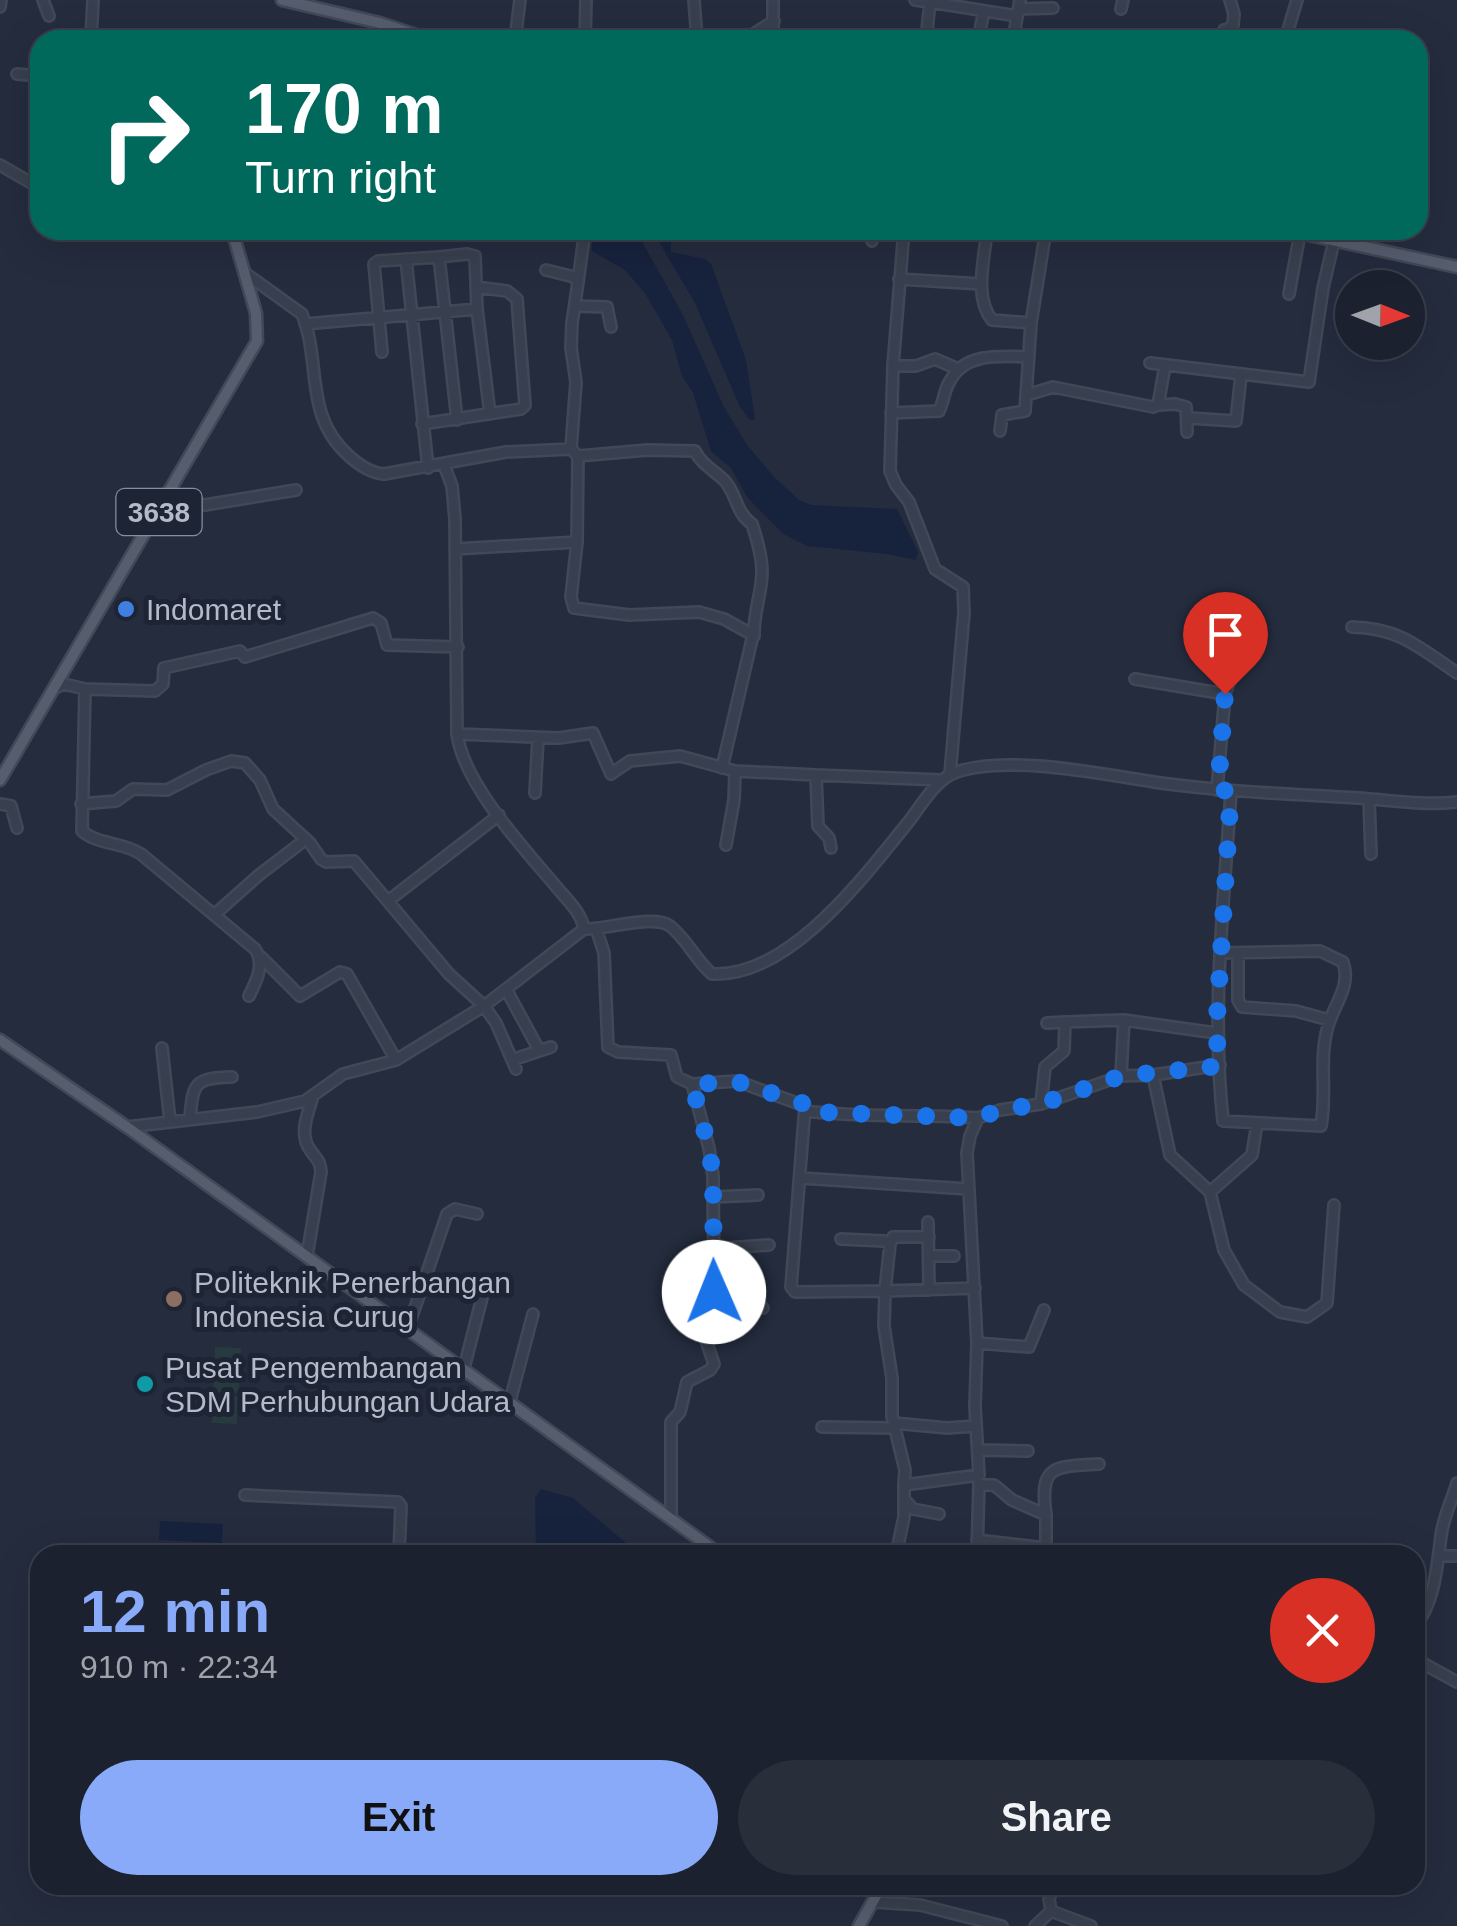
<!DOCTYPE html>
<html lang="en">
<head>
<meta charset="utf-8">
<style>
  body { margin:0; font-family:Arial,sans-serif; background:#282e3a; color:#f1f3f6; height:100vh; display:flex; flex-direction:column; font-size:38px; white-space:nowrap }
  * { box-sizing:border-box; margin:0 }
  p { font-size:32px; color:#a0a3aa }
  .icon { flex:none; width:55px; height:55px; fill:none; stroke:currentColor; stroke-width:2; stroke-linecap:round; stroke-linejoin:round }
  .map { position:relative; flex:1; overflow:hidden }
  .drawer { position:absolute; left:30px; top:1545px; width:1395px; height:350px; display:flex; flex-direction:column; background:#1b212e; border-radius:30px; box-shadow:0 10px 40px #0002,0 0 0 2px #393e4a }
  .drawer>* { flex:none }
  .banner { position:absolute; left:30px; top:30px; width:1398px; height:210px; border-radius:30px; box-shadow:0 10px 40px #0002,0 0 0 2px #393e4a; background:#00695c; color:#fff; overflow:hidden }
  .needle { width:65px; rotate:91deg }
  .tools { position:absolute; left:1335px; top:270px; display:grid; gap:20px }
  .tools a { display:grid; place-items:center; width:90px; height:90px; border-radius:50%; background:#1b212e; box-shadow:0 10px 40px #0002,0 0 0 2px #393e4a; font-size:50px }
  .pin { position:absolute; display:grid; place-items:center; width:85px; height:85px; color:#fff; margin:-102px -42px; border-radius:50% 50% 50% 0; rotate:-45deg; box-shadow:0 0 10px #0007 }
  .pin .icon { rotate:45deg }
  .me { position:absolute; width:110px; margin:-55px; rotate:359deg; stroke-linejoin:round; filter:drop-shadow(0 0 8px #0008) }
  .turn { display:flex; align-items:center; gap:35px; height:210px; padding:0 50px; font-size:45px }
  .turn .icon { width:130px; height:130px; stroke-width:2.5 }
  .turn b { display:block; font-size:70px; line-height:85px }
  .round { display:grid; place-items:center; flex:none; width:105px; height:105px; border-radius:52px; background:#282e3a }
  .summary { display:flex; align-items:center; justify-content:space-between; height:170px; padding:0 50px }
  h1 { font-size:60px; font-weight:700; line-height:75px; color:#89a9f9 }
  .primary-button { display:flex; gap:20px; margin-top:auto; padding:20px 50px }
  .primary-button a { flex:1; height:115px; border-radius:60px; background:#89a9f9; color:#111; font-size:40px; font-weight:700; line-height:115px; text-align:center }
  .primary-button a+a { background:#282e3a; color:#f1f3f6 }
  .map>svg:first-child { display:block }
</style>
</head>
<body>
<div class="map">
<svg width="1457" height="1926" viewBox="0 0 1457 1926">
  <rect width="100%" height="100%" fill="#242c3e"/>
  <!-- green -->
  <path fill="#263a3f" d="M 215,1347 L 241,1348 L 239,1393 L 213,1392 Z
    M 213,1395 L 238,1396 L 237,1424 L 212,1423 Z"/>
  <!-- water -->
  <path fill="#17223d" d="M 593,230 L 633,230 L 640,238 L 683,315 L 723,405 L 747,445 L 774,477 L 799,500 L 811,505 L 897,509 L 918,552 L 916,560 L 887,554 L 807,546 L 783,534 L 747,497 L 731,468 L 711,451 L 693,393 L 682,376 L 672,340 L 645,293 L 625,270 L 592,251 Z
    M 652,230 L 671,230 L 671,252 L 705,259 L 711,264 L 746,360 L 755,419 L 750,420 L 740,407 L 695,303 Z
    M 541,1489 L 573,1498 L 640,1555 L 536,1552 L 535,1498 Z
    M 160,1521 L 223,1524 L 222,1543 L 159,1540 Z"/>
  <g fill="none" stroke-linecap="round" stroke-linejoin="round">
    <defs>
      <path id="minor" d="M 43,0 L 49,16
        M 694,0 L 697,40
        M 773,0 L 773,40
        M 915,0 L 930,2
        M 0,7 L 1,0
        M 1019,9 L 1053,8
        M 1121,9 L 1123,0
        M 1224,30 L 1257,40
        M 91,40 L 93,0
        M 515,40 L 520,0
        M 585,40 L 586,0
        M 744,40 L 774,21
        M 926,40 L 930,2 L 1017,16
        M 978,40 L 984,11
        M 1013,40 L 1020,0
        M 1213,40 L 1233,25 L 1234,14 L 1230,0
        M 1285,40 L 1297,0
        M 17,74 L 40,76
        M 0,165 L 40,188
        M 904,230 L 893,366 L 890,471 L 896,485 L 909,502 L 935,569 L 963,587 L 964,613 L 950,774
        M 986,239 C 983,265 975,299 992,320 L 1031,323
        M 872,241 L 874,230
        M 439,257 L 467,254 L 475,256 L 477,309 L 490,414
        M 406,259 L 428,468
        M 546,270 L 574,277 L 578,282 L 572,323 L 571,348 L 576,382 L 571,449
        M 245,273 L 302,314 C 322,364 303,415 349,456 C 359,465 370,473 384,474 L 506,452 L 571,449 L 578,456 L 577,542
        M 899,279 L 981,284
        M 578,282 L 585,230
        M 1289,294 L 1300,233
        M 575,306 L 607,307 L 611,327
        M 305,324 L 477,309
        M 382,352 L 374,264 L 378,261 L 439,257 L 457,420
        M 1150,363 L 1309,382 L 1323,288 L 1334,241
        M 893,366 L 916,366 L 935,359 L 958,369
        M 1027,395 L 1053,387 L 1153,407 L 1158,405 L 1165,366
        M 1158,405 L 1175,404 L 1186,407 L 1187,432
        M 891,413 L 939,411 C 944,401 944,390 950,381 C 965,352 1001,356 1029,357
        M 1189,418 L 1236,421 L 1241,375
        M 422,424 L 521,409 L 525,405 L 517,299 L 507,291 L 476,287
        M 1000,431 L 1002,415 L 1025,411 L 1031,323 L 1046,230
        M 578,456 L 648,450 L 695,451 C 702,465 714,470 725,481 C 737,495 736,513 752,524 C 757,539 762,556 762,572 C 762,593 753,613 754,636
        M 444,465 L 452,486 L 455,519 L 457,734 C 464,784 522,846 554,884 C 565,898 581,911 584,929
        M 162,506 L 185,501 L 205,505 L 296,490
        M 455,549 L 577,542 L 571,597 L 574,608 L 629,615 L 699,612 L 724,619 L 753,635 L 722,768
        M 1352,627 C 1399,628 1419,647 1457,673
        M 1135,679 L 1225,694
        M 57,687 L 64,684 L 85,689 L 82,831 C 98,845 123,842 141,854 L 255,949 C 265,964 257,980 249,996
        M 85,689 L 155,691 L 163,684 L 164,668 L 240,651 L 245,657 L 373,618 L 381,623 L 387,645 L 458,647
        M 457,734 L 559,738 L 593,733 L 611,774 L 630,761 L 680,756 L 735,771 L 816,775 L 818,826 L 829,838 L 831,848
        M 816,775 L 942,780
        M 1217,790 L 1225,694 L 1244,642
        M 535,793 L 538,738
        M 1369,799 L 1371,854
        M 0,804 L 11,806 L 17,828
        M 81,804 L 116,801 L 133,789 L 167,790 L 206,770 L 231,761 L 245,763 L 260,780 L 273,809 L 310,843 L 321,859 L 326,862 L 354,861 L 449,974 L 484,1006 L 496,1023 L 516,1069
        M 726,845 L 734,800 L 735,771
        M 388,901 L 499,815
        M 214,915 L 259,875 L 306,839
        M 597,931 L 604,953 L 608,1047 L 618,1052 L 671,1055 L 677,1077 L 692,1084 L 709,1148 L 713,1176 L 714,1292 L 700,1323 L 714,1364 L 710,1370 L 687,1382 L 680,1412 L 671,1422 L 671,1517
        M 1220,953 L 1320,951 L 1343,962 C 1352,988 1332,1006 1327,1030 C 1319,1061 1327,1095 1321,1126 L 1223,1121 C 1211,1011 1224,901 1231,791
        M 1238,953 L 1238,1000 L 1242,1007 L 1296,1011 L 1329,1020
        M 261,957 L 300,996 L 340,972 L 347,974 L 396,1060
        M 507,991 L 539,1050
        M 1047,1023 L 1065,1022
        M 162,1048 L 170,1121
        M 512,1060 L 551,1047
        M 1153,1075 L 1170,1155 L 1210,1192 L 1224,1250 L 1244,1285 L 1280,1312 L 1307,1317 L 1327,1303 L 1334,1205
        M 1121,1076 L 1124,1020
        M 692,1084 L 737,1081 L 805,1106 L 791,1287 L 795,1292 L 885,1291 L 884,1326 L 892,1378 L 892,1416 L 905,1470 L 904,1485
        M 1041,1104 L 1045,1067 L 1064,1051 L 1065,1022 L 1124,1020 L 1216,1033
        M 805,1111 C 863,1118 920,1114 978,1118
        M 190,1118 C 193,1082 195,1078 232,1077
        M 127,1127 L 257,1112 L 305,1101 L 343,1074 L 396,1060 L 484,1006 L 584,929 C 605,930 654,914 670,926 C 687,939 696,961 712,974 C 790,978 865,875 910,820 C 922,804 937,778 957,772 C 1008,754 1106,775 1161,783 C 1227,792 1292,794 1358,798 C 1391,800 1424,806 1457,802
        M 801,1178 L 968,1189
        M 1210,1192 L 1252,1155 L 1257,1123
        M 713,1197 L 758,1195
        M 928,1222 L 929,1290
        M 841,1239 L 884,1241 L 890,1244 L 885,1291 L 975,1288
        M 890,1244 L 893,1237 L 929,1237
        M 713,1249 L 769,1245
        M 307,1256 L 321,1172 C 320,1160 317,1160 311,1151 C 298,1135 308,1113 313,1096
        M 929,1256 L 954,1256
        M 710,1303 L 740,1309 L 763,1308
        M 408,1328 L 447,1214 L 455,1209 L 477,1214
        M 977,1343 L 1029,1347 L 1044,1310
        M 464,1368 L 485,1286
        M 510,1401 L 533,1314
        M 894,1423 L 947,1428 L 976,1426
        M 822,1427 L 895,1428
        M 980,1450 L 1028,1451
        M 979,1485 L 994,1485 L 1012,1500 L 1046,1515 L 1046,1555
        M 245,1495 L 398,1502 L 401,1506 L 399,1555
        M 905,1500 L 913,1509 L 939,1514
        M 1046,1515 C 1039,1464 1054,1467 1099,1464
        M 977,1540 L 1046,1548
        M 896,1555 L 904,1517 L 904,1485 L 979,1475 L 975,1406 L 977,1343 L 967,1153 L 970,1136 L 978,1118 L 1000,1110 L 1041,1104 L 1121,1076 L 1153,1075 L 1220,1065
        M 977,1555 L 979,1483
        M 1440,1556 L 1457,1556
        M 1415,1627 C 1435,1601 1437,1567 1441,1536 C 1443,1518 1452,1500 1457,1483
        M 1415,1659 L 1457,1682
        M 873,1902 L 920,1905 L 1002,1926
        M 1051,1911 L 1049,1899 L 1054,1885
        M 1035,1926 L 1051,1911 L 1091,1926"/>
      <path id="major" d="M 282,0 L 380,23 L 416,35
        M 406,40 L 416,35 L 438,40
        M 1286,230 L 1457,267
        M 0,780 L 257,341 L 256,313 L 232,230
        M 0,1040 L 127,1127 L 721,1555
        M 859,1926 L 882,1885"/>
    </defs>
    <!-- minor casing -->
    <use href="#minor" stroke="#414857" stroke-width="14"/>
    <!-- major casing -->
    <use href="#major" stroke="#414857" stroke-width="15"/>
    <!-- minor -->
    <use href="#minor" stroke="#383f4e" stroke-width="9"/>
    <!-- major -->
    <use href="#major" stroke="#565e6e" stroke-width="10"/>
  </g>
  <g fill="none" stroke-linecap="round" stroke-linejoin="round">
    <!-- route -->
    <path stroke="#1a73e8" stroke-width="18" stroke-dasharray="0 32.4" d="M 714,1292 L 713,1176 L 709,1148 L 692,1084 L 738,1082 L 802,1103 L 805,1111 L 816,1112 L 978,1118 L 1000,1110 L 1041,1104 L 1121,1076 L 1220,1066 L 1216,1033 L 1231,791 L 1218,790 L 1225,694"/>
  </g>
  <!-- markers -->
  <circle fill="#3f7fe0" stroke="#1d2433" stroke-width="4" cx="126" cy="609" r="10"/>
  <circle fill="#8d6e63" stroke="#1d2433" stroke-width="4" cx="174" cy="1299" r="10"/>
  <circle fill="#0f9aa8" stroke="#1d2433" stroke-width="4" cx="145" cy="1384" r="10"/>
  <g text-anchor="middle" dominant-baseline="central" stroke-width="10" stroke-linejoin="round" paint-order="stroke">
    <!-- shield labels -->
    <rect fill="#1d2433" stroke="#878d9c" stroke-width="2.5" x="116.5" y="489" width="85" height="46" rx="8"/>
    <g font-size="28" font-weight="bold" fill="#b4bac9">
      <text x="159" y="512">3638</text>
    </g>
    <!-- poi labels -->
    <g font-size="30" fill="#b4bac9" stroke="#1d2433" text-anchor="start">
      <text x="146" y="609">Indomaret</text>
      <text x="194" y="1282">Politeknik Penerbangan<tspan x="194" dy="34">Indonesia Curug</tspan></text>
      <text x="165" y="1367">Pusat Pengembangan<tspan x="165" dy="34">SDM Perhubungan Udara</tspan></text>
    </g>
  </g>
</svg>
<div class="tools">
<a><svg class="needle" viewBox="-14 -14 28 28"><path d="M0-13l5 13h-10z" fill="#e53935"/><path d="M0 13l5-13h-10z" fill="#a0a3aa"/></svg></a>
</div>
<div class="pin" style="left:1225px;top:694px;background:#d93025"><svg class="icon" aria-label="arrive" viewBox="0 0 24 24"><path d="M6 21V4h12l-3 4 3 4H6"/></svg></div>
<svg class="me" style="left:714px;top:1292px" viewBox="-20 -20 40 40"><circle r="19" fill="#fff"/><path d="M0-13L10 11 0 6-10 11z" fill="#1a73e8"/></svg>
<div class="banner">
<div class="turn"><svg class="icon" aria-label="right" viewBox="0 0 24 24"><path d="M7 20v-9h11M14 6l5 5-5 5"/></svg><div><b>170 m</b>Turn right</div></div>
</div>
<section class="drawer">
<div class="summary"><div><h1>12 min</h1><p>910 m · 22:34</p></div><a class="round" style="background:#d93025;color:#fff"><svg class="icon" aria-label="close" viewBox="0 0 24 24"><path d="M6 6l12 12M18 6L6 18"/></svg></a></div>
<div class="primary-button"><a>Exit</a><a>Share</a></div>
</section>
</div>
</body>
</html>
